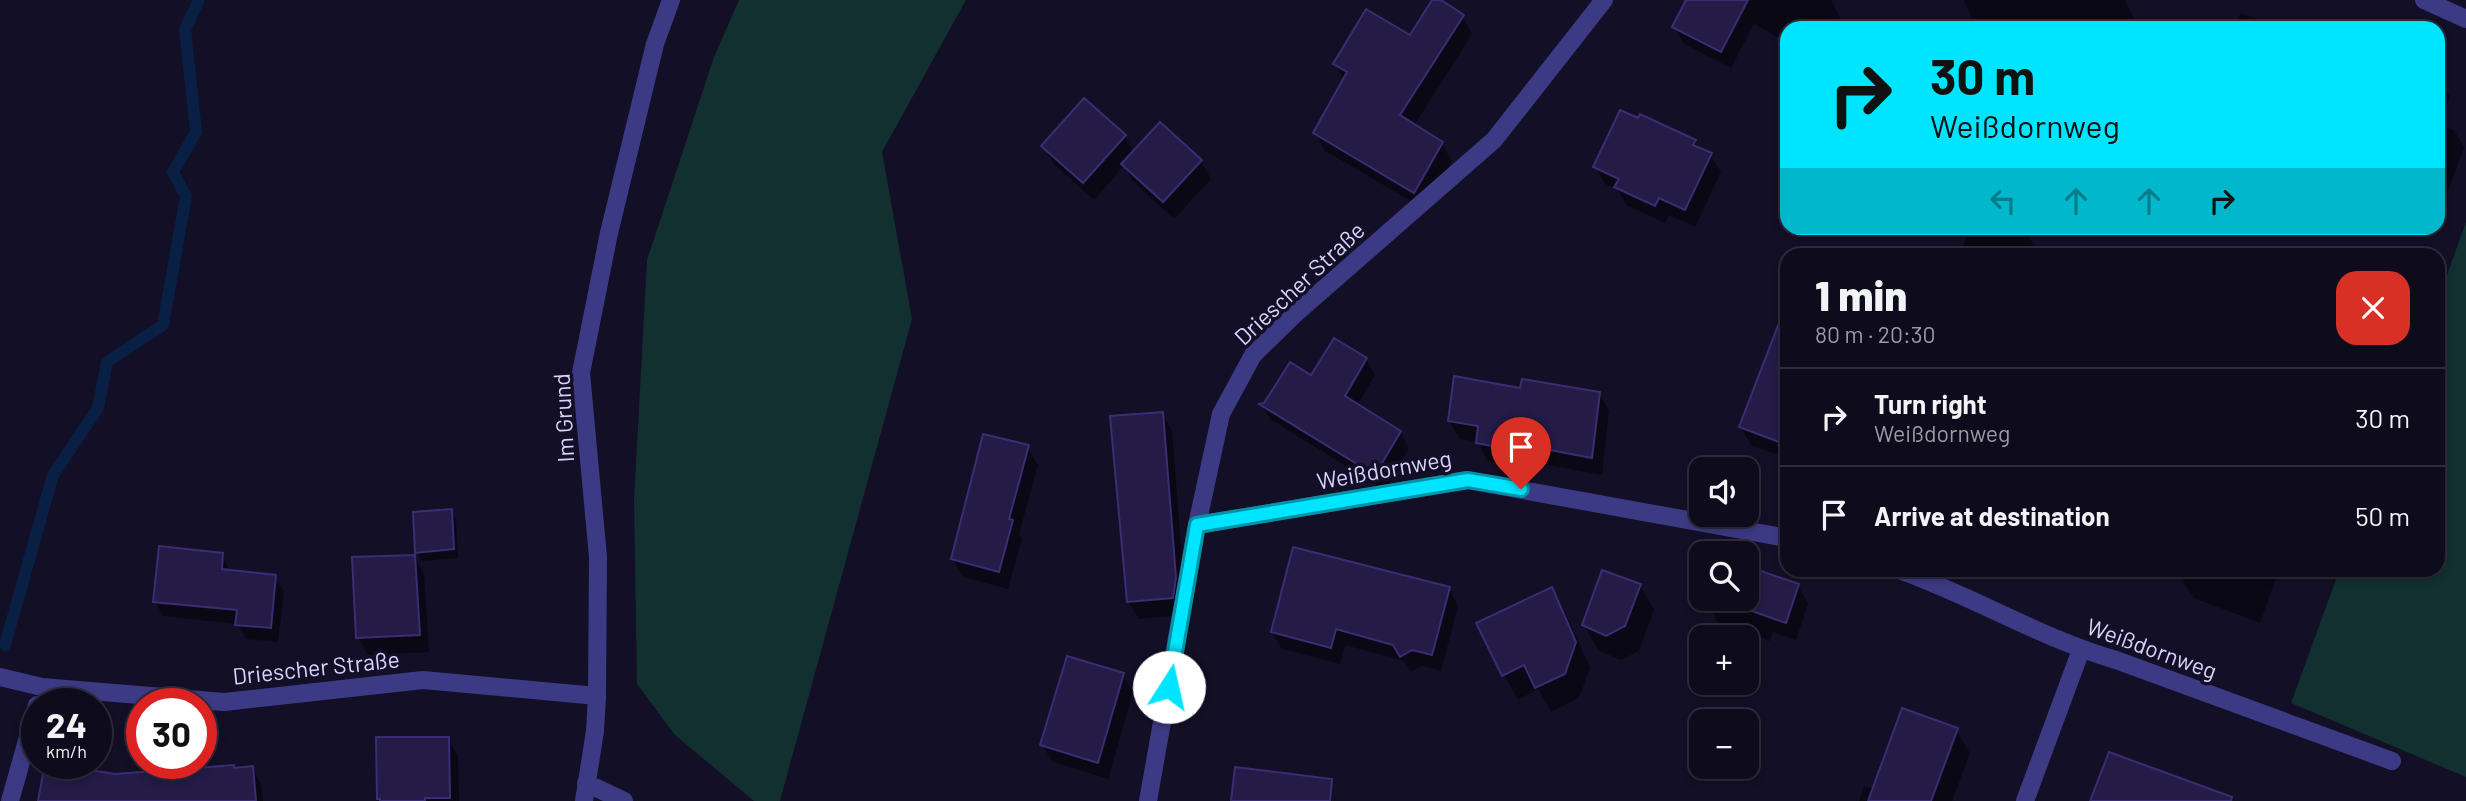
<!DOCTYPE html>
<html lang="en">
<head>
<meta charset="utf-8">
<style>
  body { margin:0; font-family:Barlow,sans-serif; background:#171425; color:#f1f3f6; height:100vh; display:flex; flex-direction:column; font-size:26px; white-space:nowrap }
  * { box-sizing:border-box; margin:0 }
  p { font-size:23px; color:#9b9ba3 }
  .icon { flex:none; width:38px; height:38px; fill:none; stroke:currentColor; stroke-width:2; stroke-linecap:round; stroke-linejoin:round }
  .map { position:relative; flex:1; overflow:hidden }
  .details { position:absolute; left:1780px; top:248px; width:665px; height:329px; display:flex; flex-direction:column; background:#0e0b1c; border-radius:21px; box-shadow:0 4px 10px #0003,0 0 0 2px #2e2b3b }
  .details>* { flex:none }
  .hud { position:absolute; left:1780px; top:21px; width:665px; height:214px; border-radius:21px; box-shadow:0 4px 10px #0003,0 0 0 2px #2e2b3b; background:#00e5ff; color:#111; overflow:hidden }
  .controls { position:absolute; left:1689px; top:457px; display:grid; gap:14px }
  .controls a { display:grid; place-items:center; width:70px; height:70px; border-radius:14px; background:#0e0b1c; box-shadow:0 4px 10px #0003,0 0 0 2px #2e2b3b; font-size:35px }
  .speed { position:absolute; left:21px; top:688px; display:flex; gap:14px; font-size:35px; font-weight:700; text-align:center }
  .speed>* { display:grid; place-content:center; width:91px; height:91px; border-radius:50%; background:#0e0b1c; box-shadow:0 4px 10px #0003,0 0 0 2px #2e2b3b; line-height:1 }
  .speed small { font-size:18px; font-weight:400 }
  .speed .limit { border:10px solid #d22; background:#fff; color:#111 }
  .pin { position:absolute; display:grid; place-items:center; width:60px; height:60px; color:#fff; margin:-72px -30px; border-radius:50% 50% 50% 0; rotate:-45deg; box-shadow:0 0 7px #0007 }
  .pin .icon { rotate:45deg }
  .me { position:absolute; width:77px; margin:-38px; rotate:10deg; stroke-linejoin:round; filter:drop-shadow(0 0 5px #0008) }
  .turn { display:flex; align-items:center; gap:24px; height:147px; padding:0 35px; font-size:32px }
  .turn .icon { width:91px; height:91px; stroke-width:2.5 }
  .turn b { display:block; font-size:49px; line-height:60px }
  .lanes { display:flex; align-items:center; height:66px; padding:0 35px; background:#0003; justify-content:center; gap:35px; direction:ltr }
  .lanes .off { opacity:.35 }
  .round { display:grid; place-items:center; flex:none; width:74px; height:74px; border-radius:21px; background:#171425 }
  .summary { display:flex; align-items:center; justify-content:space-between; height:119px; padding:0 35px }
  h1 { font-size:42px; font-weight:800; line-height:52px }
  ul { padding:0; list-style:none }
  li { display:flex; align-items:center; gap:21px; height:98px; padding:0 35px; border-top:2px solid #2e2b3b }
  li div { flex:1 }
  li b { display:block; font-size:26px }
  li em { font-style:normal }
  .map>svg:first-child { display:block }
</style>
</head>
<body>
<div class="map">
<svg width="2466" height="801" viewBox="0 0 2466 801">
  <rect width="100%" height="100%" fill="#130f26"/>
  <!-- green -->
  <path fill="#12302f" d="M 739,0 L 966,0 L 882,152 L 912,319 L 780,801 L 754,801 L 675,735 L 637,684 L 634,500 L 647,260 L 714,57 Z
    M 2466,222 L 2466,777 L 2291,703 L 2339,571 L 2438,570 L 2438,300 Z"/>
  <!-- shadow -->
  <path fill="#0007" d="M 1434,0 L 1437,0 L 1462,16 L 1472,34 L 1414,126 L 1441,143 L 1452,161 L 1425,209 L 1325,151 L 1315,133 L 1344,80 L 1335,64 L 1410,38 Z
    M 1689,0 L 1831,0 L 1840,17 L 1835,28 L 1787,28 L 1787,42 L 1754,24 L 1731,68 L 1684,44 L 1674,27 Z
    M 1964,0 L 2125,0 L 2138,28 L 1976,28 Z
    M 2241,13 L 2281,28 L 2235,28 Z
    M 2438,79 L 2450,96 L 2440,125 L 2454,130 L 2464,147 L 2448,191 L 2438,185 Z
    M 1084,101 L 1125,136 L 1134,153 L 1201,161 L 1211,179 L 1174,219 L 1134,182 L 1124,166 L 1094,200 L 1054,164 L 1043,147 Z
    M 1695,141 L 1699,150 L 1710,155 L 1721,172 L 1695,227 L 1669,215 L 1665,223 L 1626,205 L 1618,190 L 1605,184 L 1595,167 Z
    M 1970,228 L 2002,228 L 2029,237 L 2039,256 L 1959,256 Z
    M 1366,359 L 1375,375 L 1357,406 L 1400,433 L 1409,448 L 1385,490 L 1270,419 L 1262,405 L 1312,378 Z
    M 1787,363 L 1787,458 L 1751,445 L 1741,427 Z
    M 1522,390 L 1599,394 L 1609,411 L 1602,475 L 1543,464 L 1542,471 L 1488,461 L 1478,442 L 1460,439 L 1449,421 Z
    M 1162,414 L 1172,431 L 1185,597 L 1182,615 L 1139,619 L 1128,601 Z
    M 1027,447 L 1038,465 L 1019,534 L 1022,539 L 1008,589 L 963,577 L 953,559 Z
    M 451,511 L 456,520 L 458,558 L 422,561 L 417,552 Z
    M 222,555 L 230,572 L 275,577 L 284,592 L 278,642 L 246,639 L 237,624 L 163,616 L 155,601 Z
    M 414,556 L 424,574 L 429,652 L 368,655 L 358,637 Z
    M 1746,566 L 1798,586 L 1808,603 L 1796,640 L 1773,632 L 1770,641 L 1718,623 L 1708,606 L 1710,598 L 1746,598 Z
    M 2187,570 L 2279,570 L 2260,623 L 2194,598 L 2183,581 Z
    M 1640,585 L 1654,610 L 1639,651 L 1621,660 L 1598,650 L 1584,625 Z
    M 1449,589 L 1458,606 L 1441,671 L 1422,666 L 1411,672 L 1404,661 L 1345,645 L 1340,664 L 1282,649 L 1272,632 Z
    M 1552,589 L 1566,614 L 1590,668 L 1579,698 L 1551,712 L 1538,689 L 1518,700 L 1504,675 Z
    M 1123,675 L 1133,692 L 1108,779 L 1053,762 L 1042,745 Z
    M 1956,730 L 1970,753 L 1952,801 L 1859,801 L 1864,786 L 1874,789 Z
    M 448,739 L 458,756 L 459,801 L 380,801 L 378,798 Z
    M 252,768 L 261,784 L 263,801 L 165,801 L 235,770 Z"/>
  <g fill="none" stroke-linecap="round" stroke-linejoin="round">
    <!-- stream -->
    <path stroke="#0a1f44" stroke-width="12" d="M 5,645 L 53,475 L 98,408 L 107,362 L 163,325 L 186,196 L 173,172 L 196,132 L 185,29 L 199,0"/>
  </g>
  <!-- building -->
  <path fill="#241b47" stroke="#3b2d73" stroke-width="2" d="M 1432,0 L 1441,0 L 1464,15 L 1400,115 L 1443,142 L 1414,193 L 1313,133 L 1347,72 L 1333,64 L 1366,9 L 1410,35 Z
    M 1686,0 L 1748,0 L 1721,52 L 1672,27 Z
    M 1084,98 L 1126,135 L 1083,183 L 1041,146 Z
    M 1620,110 L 1638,118 L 1640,114 L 1696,140 L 1693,145 L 1712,153 L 1685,210 L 1659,198 L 1655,206 L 1614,187 L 1619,179 L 1593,167 Z
    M 1160,122 L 1202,160 L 1163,202 L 1121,164 Z
    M 1784,310 L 1787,311 L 1787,445 L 1739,427 Z
    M 1334,338 L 1367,358 L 1345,396 L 1401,431 L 1375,475 L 1259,404 L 1264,403 L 1290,362 L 1311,375 Z
    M 1454,376 L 1520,388 L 1522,379 L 1600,392 L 1592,458 L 1534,447 L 1533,454 L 1476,443 L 1478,426 L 1448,421 Z
    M 1163,412 L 1176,578 L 1173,598 L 1127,602 L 1110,416 Z
    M 983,434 L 1029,445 L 1009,519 L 1013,520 L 999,572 L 951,559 Z
    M 452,509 L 454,549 L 415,553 L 413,512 Z
    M 159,546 L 223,553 L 222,569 L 276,575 L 271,628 L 235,625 L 237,610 L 153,602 Z
    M 1293,547 L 1450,587 L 1432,655 L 1412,650 L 1400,657 L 1393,645 L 1336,629 L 1331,648 L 1271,632 Z
    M 415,555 L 420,635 L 356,638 L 352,557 Z
    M 1746,566 L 1799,584 L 1786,623 L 1746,609 Z
    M 1602,570 L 1641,584 L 1625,626 L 1606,636 L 1582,625 Z
    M 1552,587 L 1576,642 L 1565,674 L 1535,688 L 1524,665 L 1502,676 L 1476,623 Z
    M 1067,656 L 1124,673 L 1098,763 L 1040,745 Z
    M 1902,708 L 1958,728 L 1931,801 L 1868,801 Z
    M 376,737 L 449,737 L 450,798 L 425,798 L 425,801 L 380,801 L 380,799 L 377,799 Z
    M 2109,752 L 2232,797 L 2231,801 L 2090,801 Z
    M 45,763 L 115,774 L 234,765 L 234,768 L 253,766 L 256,801 L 38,801 Z
    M 1235,767 L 1332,779 L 1330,801 L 1231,801 Z"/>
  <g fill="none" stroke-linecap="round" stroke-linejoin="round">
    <!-- minor -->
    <path stroke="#3d3a85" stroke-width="18" d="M 2424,0 L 2466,19
      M 1197,525 L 1467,480 L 1787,538
      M 1899,570 C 1973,596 2040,638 2116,660 L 2392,761
      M 0,677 L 42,687 L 224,702 L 423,680 L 597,696
      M 586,783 L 624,801
      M 10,801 L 37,705
      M 584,801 L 595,731 L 597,696 L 598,557 L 581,373 L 609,233 L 655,44 L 671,0
      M 1148,801 L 1197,525 L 1221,414 L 1253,355 L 1295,314 L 1494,140 L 1604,0
      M 2025,801 L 2081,650"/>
  </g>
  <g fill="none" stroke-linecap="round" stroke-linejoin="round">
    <defs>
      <path id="route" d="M 1169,687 L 1197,525 L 1468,480 L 1521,489"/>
    </defs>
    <!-- route casing -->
    <use href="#route" stroke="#0095a6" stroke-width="18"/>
    <!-- route -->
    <use href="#route" stroke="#00e5ff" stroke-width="12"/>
  </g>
  <g text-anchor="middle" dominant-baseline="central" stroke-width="7" stroke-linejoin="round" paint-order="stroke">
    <!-- street labels -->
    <g font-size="23" fill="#d9d4ff" stroke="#130f26">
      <text transform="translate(1299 283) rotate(-43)">Driescher Straße</text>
      <text transform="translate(563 418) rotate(-93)">Im Grund</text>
      <text transform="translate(1384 469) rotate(-10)">Weißdornweg</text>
      <text transform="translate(2152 648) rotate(20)">Weißdornweg</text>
      <text transform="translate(316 667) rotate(-6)">Driescher Straße</text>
    </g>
  </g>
</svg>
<div class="controls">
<a><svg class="icon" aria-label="sound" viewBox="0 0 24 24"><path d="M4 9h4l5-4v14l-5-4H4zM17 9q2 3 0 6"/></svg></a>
<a><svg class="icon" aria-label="search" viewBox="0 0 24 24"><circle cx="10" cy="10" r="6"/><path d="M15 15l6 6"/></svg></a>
<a>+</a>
<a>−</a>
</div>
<div class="speed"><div>24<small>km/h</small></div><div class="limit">30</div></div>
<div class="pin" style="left:1521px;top:489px;background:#d93025"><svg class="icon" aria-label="arrive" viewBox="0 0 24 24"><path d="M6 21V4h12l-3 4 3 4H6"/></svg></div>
<svg class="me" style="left:1169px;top:687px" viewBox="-20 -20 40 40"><circle r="19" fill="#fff"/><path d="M0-13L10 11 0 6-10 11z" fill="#00e5ff"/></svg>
<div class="hud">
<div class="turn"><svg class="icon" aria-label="right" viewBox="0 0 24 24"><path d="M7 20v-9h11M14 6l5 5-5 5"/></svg><div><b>30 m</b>Weißdornweg</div></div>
<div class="lanes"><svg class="icon off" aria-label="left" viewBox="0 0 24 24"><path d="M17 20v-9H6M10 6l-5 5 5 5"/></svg><svg class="icon off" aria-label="ahead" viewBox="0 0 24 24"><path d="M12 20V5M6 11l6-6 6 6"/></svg><svg class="icon off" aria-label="ahead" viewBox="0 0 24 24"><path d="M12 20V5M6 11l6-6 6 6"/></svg><svg class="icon" aria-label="right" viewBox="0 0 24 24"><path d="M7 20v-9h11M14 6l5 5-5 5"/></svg></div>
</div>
<section class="details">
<div class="summary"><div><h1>1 min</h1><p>80 m · 20:30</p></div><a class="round" style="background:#d93025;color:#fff"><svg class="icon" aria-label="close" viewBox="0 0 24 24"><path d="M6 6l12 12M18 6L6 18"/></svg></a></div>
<ul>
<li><svg class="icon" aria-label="right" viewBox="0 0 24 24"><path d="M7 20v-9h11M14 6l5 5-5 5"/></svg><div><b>Turn right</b><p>Weißdornweg</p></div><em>30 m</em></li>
<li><svg class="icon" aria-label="arrive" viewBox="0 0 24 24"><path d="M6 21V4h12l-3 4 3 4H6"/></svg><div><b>Arrive at destination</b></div><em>50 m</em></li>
</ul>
</section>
</div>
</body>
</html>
